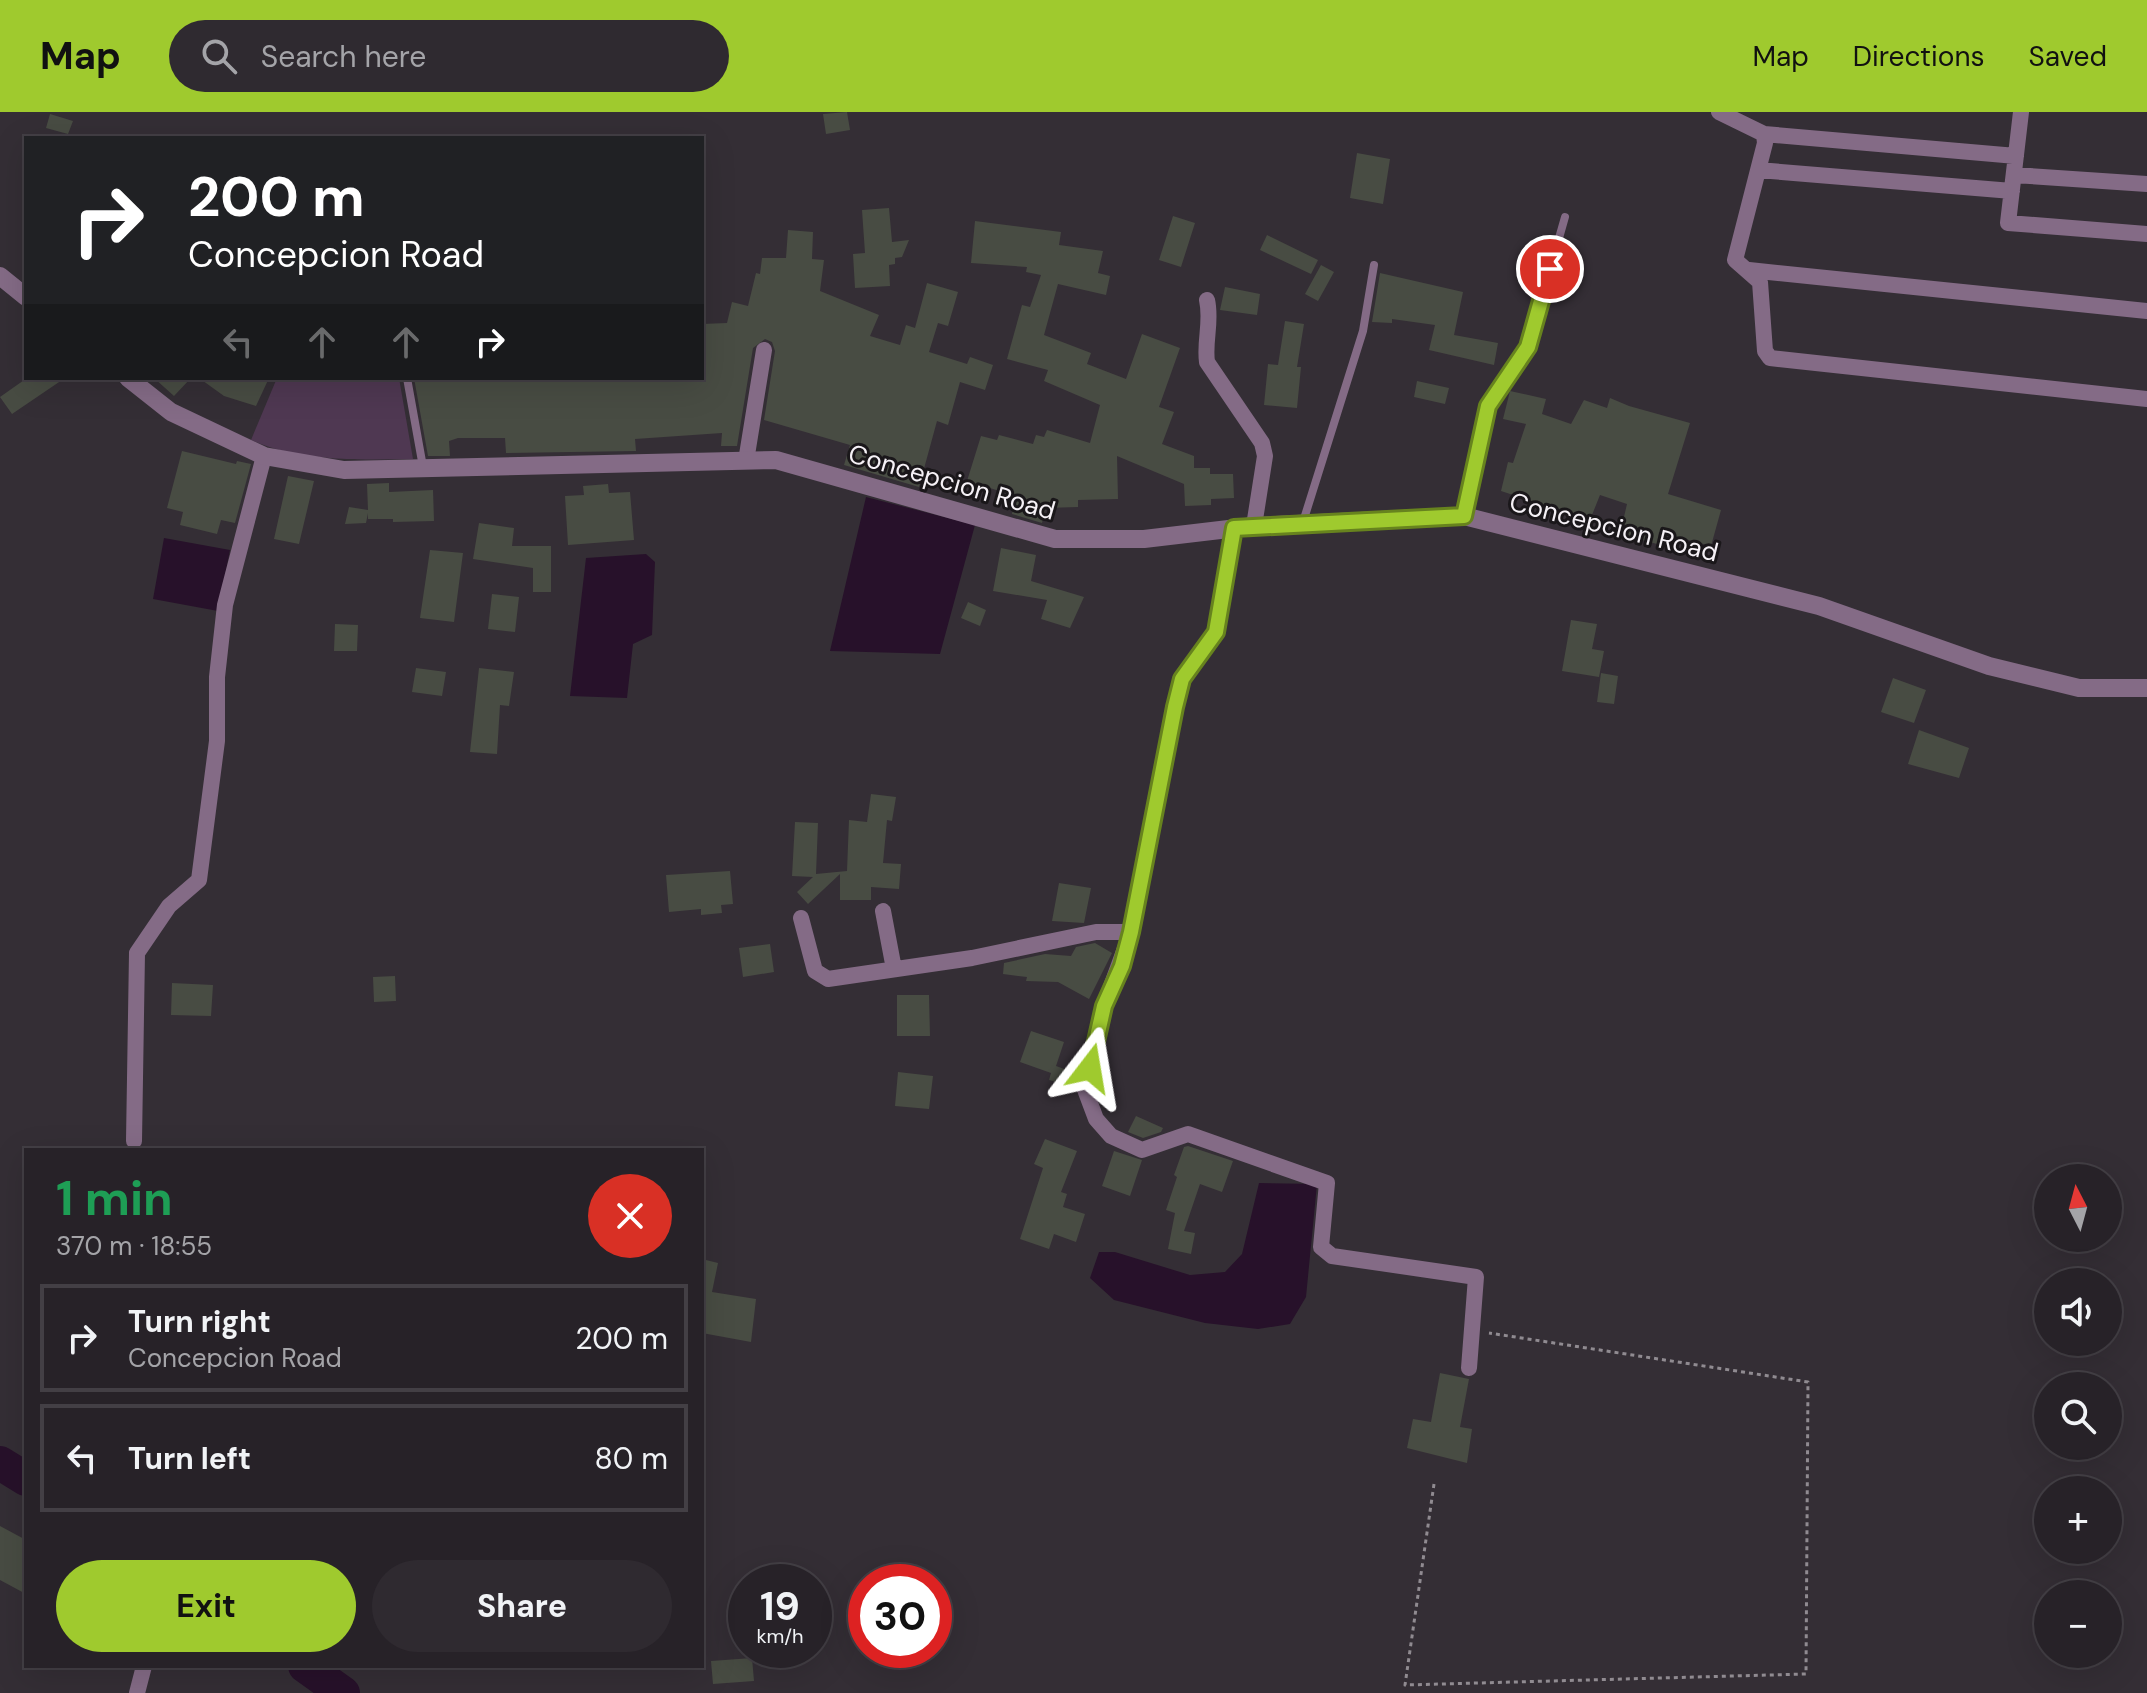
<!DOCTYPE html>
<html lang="en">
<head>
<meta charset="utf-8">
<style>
  body { margin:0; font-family:"DM Sans",sans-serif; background:#2f2a30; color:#f1f3f6; height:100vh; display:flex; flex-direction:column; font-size:30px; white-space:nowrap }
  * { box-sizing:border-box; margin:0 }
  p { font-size:26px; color:#a4a4a8 }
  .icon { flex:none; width:44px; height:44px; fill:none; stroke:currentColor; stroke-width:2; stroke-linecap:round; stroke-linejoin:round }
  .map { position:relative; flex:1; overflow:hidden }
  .drawer { position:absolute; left:24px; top:1036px; width:680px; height:520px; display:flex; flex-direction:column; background:#272228; border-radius:0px; box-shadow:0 8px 32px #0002,0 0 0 2px #433f45 }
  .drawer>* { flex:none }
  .guide { position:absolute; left:24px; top:24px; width:680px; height:244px; border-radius:0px; box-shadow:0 8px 32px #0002,0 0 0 2px #433f45; background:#202124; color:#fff; overflow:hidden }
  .needle { width:52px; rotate:354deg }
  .controls { position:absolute; left:2034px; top:1052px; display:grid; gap:16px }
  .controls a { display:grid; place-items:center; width:88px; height:88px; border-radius:50%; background:#272228; box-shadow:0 8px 32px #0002,0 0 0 2px #433f45; font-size:40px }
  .speed { position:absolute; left:728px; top:1452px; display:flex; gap:16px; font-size:40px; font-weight:700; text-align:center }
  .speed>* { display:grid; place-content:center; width:104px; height:104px; border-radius:50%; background:#272228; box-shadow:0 8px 32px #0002,0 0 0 2px #433f45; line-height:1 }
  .speed small { font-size:20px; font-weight:400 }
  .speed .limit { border:12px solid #d22; background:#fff; color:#111 }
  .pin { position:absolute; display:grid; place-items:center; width:68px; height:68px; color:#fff; margin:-34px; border:4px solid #fff; border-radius:50%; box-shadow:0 2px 8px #0007 }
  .me { position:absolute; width:88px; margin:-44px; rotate:14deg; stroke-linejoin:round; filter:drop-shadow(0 0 6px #0008) }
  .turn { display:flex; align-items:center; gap:28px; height:168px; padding:0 32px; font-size:36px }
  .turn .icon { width:104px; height:104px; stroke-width:2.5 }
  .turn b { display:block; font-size:56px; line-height:68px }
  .lanes { display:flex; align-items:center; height:76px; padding:0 32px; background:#0003; justify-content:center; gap:40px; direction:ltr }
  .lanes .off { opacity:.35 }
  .round { display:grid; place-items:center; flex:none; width:84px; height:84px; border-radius:42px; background:#2f2a30 }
  .headline { display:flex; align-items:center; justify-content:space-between; height:136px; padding:0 32px }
  h1 { font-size:48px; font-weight:700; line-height:60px; color:#1e9e55 }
  .action { display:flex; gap:16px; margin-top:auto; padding:16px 32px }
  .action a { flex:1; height:92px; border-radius:48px; background:#9fca2e; color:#111; font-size:32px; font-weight:700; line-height:92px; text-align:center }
  .action a+a { background:#2f2a30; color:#f1f3f6 }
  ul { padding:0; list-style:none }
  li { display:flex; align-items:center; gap:24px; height:108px; margin:0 16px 12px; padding:0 16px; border:4px solid #433f45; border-radius:0px }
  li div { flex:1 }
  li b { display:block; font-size:30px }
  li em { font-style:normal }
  header { display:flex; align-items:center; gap:48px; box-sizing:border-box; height:112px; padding:0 40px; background:#9fca2e; color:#111 }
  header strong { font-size:38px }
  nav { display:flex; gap:44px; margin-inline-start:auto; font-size:28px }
  .search { width:560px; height:72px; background:#2f2a30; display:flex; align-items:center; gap:20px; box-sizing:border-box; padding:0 28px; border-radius:44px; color:#a4a4a8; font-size:30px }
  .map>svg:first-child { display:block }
</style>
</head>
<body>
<header>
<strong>Map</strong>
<div class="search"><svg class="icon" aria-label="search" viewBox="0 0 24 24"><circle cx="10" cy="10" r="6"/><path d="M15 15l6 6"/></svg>Search here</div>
<nav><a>Map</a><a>Directions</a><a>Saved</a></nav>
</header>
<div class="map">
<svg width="2147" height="1581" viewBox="0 0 2147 1581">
  <rect width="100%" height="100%" fill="#342e35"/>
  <!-- green -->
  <path fill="#4f3852" d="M 277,266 L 399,266 L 413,347 C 360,348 300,350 251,328 Z"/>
  <!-- water -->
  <path fill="#27112a" d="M 866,385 L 975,413 L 940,542 L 830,539 Z
    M 164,426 L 230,438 L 218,499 L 153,487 Z
    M 646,442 L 655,450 L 652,523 L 633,532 L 627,586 L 570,584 L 586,446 Z
    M 1259,1071 L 1317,1072 L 1306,1185 L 1290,1212 L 1258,1217 L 1205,1211 L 1114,1188 L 1090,1166 L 1099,1140 L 1115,1140 L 1190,1163 L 1225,1160 L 1242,1142 Z"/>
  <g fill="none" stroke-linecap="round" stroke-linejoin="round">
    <!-- river -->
    <path stroke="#27112a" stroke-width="34" d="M 0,1351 L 26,1367
      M 305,1554 L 343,1581"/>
  </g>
  <!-- building -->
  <path fill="#484c43" d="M 847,0 L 850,18 L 826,22 L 823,2 Z
    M 50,2 L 73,9 L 68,22 L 46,16 Z
    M 1357,41 L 1390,47 L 1383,92 L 1350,86 Z
    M 889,96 L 892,130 L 909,128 L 902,145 L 895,146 L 895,152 L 889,153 L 890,174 L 855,176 L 853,142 L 865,141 L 862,98 Z
    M 1173,104 L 1195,111 L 1181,155 L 1159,148 Z
    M 975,109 L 1061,120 L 1059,133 L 1103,139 L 1098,161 L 1110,164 L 1106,183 L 1058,172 L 1044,223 L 1091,241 L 1087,252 L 1126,267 L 1142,222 L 1180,236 L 1159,295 L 1174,300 L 1162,332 L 1194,344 L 1194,356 L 1210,356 L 1210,362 L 1233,362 L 1234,386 L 1211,387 L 1211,393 L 1185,394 L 1184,372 L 1117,344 L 1118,387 L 1078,388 L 1078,395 L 1046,396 L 1042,411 L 1012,402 L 1016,384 L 967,369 L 981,324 L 997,328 L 999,323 L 1033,332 L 1036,323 L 1044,325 L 1047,318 L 1090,331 L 1100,293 L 1044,269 L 1048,258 L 1007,247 L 1022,193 L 1030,195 L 1041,163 L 1026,160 L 1027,155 L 971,151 Z
    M 788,118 L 813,120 L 812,147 L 824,148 L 820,179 L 879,203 L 870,224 L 900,233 L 906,213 L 915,216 L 927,171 L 958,180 L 948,214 L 938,211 L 929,240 L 967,252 L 970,245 L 993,253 L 985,278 L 960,270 L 948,313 L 937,309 L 919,375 L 844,353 L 850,333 L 764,308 L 775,239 L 772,230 L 765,227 L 753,236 L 737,334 L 721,334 L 722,321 L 635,327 L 636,339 L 506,341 L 505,326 L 458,326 L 449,329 L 450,344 L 428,344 L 414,266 L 702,269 L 702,212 L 727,211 L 732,190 L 748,194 L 756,161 L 760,162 L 762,146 L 786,146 Z
    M 1267,123 L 1318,148 L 1311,162 L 1260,138 Z
    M 1321,153 L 1334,160 L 1318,189 L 1305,182 Z
    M 1380,161 L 1463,180 L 1454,223 L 1498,231 L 1494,253 L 1429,238 L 1435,213 L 1392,207 L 1392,211 L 1372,210 Z
    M 1225,175 L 1260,182 L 1257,203 L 1220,198 Z
    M 1285,209 L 1304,212 L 1297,255 L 1301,255 L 1297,296 L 1264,293 L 1268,252 L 1278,253 Z
    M 27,266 L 65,266 L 12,302 L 0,285 Z
    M 154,266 L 191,266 L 174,284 Z
    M 199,266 L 269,266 L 256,294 L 224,284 Z
    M 1417,269 L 1449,276 L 1445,292 L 1414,285 Z
    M 1510,279 L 1546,287 L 1542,302 L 1571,312 L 1584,288 L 1607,296 L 1610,286 L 1629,294 L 1690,311 L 1668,382 L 1721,398 L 1711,434 L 1659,420 L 1657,432 L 1620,422 L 1627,392 L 1600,383 L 1590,408 L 1501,379 L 1508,350 L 1513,351 L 1526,312 L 1503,307 Z
    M 182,339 L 236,352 L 237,349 L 251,352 L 235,411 L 221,408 L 217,422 L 180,413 L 183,400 L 167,396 Z
    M 288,364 L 314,369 L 299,432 L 274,427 Z
    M 389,371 L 389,380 L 433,378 L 434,409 L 393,410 L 393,407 L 368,407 L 368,401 L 366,411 L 345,412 L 349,395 L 368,398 L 367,372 Z
    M 608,372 L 609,381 L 630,380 L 634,428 L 568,433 L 565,384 L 584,383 L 583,374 Z
    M 479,411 L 514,416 L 512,434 L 551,434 L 551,480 L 533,480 L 533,456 L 473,447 Z
    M 1001,436 L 1036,443 L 1031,469 L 1084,485 L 1070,516 L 1041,507 L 1047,488 L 993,479 Z
    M 430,438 L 463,441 L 454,510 L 420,506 Z
    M 492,482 L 519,485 L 515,520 L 488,517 Z
    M 968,490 L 986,498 L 980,514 L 961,506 Z
    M 1571,508 L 1597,512 L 1592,537 L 1604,539 L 1599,565 L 1562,559 Z
    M 335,512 L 358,513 L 357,539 L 334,539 Z
    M 416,556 L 446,560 L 442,584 L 412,580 Z
    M 479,556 L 514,560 L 509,594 L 500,593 L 497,642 L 470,640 Z
    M 1601,561 L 1618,564 L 1614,592 L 1597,590 Z
    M 1893,566 L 1926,578 L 1914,611 L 1881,600 Z
    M 1919,618 L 1969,636 L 1959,666 L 1908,652 Z
    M 871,682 L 896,685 L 892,709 L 887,708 L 883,751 L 901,752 L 899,777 L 871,775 L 871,788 L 840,788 L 840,762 L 808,792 L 797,780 L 813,765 L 792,764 L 795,710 L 818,711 L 816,762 L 847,759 L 849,708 L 867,710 Z
    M 730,759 L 733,792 L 721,793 L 722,801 L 701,803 L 701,797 L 669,800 L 666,763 Z
    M 1059,771 L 1091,776 L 1084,811 L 1052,809 Z
    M 1095,831 L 1112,841 L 1089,887 L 1058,870 L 1026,869 L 1027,865 L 1003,862 L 1004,851 L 1045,842 L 1071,844 L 1076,835 Z
    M 770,832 L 774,860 L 743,865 L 739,836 Z
    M 395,864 L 396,889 L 374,890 L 373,865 Z
    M 172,871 L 213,873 L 211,904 L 171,903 Z
    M 897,883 L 929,883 L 930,924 L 897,924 Z
    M 1031,919 L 1064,930 L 1056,954 L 1070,959 L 1066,973 L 1049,968 L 1051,961 L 1020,950 Z
    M 898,960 L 933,964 L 929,997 L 895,994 Z
    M 1136,1004 L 1163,1016 L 1161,1020 L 1143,1026 L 1128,1020 Z
    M 1045,1027 L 1077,1039 L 1061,1080 L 1067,1082 L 1063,1095 L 1085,1102 L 1076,1130 L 1054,1122 L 1049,1137 L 1020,1127 L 1043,1056 L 1034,1052 Z
    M 1188,1034 L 1233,1049 L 1222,1080 L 1200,1072 L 1184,1119 L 1195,1121 L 1191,1142 L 1168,1137 L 1175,1101 L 1166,1098 L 1177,1065 L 1174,1063 L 1184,1035 Z
    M 1114,1039 L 1142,1048 L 1130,1084 L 1102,1074 Z
    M 702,1147 L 718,1151 L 712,1180 L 756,1187 L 751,1230 L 702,1221 Z
    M 1440,1261 L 1469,1267 L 1460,1315 L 1472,1317 L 1467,1351 L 1407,1336 L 1413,1307 L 1431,1310 Z
    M 0,1414 L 26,1428 L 26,1482 L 0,1468 Z
    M 752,1546 L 754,1569 L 713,1572 L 711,1549 Z"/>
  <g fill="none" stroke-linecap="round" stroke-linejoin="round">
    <!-- path -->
    <path stroke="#908b91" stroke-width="3" stroke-dasharray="4 4" stroke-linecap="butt" d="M 1434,1372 L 1405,1573 L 1806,1562 L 1808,1270 L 1489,1221"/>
    <!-- service -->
    <path stroke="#846b86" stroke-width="8" d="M 407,266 L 423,355
      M 1464,404 L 1488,294 L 1528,235 L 1565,105
      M 1303,410 L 1363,219 L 1374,153"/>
    <!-- minor -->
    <path stroke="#846b86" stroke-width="16" d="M 1719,0 L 1764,22 L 1765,31 L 1735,148 L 1760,170 L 1765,239 L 1770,246 L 2147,287
      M 2021,0 L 2008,111 L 2147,122
      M 1764,22 L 2016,44
      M 1758,58 L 2012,79
      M 2014,63 L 2147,72
      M 1749,158 L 2147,199
      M 1207,188 C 1212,210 1204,229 1207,250 L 1262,331 L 1265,344 L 1254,414
      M 746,349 L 764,238
      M 1234,416 L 1216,520 L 1182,567 L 1175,595 L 1131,820 L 1104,894 L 1096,937 L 1084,975 L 1096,1007 L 1111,1024 L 1142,1038 L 1188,1022 L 1327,1071 L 1321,1135 L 1332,1144 L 1476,1165 L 1469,1256
      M 883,799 L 894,857
      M 801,806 L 815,859 L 828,867 L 972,846 L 1096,820 L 1131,820
      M 134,1029 L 137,841 L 169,794 L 199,768 L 217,629 L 217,565 L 225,493 L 264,344
      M 137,1581 L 144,1554"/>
    <!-- tertiary -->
    <path stroke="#846b86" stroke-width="18" d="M 0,164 L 26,185
      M 128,266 L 171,300 L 264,344 L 344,358 L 776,348 L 1055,427 L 1144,427 L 1254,414 L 1464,404 L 1819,494 L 1989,554 L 2079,576 L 2147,576"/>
  </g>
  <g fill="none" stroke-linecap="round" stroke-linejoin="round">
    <defs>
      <path id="route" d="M 1090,956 L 1104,894 L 1122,854 L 1131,820 L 1175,595 L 1182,567 L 1216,520 L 1234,416 L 1464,404 L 1488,294 L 1528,235 L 1550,157"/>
    </defs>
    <!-- route casing -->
    <use href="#route" stroke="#67831e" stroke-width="20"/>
    <!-- route -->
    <use href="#route" stroke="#9fca2e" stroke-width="14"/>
  </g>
  <g text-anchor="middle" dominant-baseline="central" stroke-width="6" stroke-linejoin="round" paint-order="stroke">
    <!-- street labels -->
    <g font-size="26" fill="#f5f1f6" stroke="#1a171a">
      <text transform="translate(952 370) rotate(16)">Concepcion Road</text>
      <text transform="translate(1614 415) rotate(14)">Concepcion Road</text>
    </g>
  </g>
</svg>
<div class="controls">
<a><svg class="needle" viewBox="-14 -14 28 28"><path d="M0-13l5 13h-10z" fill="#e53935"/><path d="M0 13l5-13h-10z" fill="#a4a4a8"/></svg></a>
<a><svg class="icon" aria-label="sound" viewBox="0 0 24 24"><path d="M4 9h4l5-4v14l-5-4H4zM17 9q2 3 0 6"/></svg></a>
<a><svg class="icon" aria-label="search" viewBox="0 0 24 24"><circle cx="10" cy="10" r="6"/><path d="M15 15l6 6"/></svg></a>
<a>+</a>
<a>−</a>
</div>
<div class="speed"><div>19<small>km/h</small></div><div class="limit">30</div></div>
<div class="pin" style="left:1550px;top:157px;background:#d93025"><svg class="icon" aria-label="arrive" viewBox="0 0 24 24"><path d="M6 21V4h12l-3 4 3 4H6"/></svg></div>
<svg class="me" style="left:1090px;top:956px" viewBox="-20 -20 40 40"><path d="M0-17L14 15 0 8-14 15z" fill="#9fca2e" stroke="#fff" stroke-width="4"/></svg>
<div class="guide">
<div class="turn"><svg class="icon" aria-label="right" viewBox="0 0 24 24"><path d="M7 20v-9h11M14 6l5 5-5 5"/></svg><div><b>200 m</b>Concepcion Road</div></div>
<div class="lanes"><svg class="icon off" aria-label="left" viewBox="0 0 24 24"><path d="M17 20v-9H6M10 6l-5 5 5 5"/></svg><svg class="icon off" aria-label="ahead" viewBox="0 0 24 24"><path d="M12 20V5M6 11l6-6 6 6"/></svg><svg class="icon off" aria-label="ahead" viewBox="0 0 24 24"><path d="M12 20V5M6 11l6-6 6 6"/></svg><svg class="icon" aria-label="right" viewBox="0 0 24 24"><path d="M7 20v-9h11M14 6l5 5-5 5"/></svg></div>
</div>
<section class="drawer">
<div class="headline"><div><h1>1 min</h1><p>370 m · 18:55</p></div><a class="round" style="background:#d93025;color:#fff"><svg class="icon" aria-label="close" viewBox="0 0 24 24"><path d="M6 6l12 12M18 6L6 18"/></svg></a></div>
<ul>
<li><svg class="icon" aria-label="right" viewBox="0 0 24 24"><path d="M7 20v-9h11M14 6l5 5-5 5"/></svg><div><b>Turn right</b><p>Concepcion Road</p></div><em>200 m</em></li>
<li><svg class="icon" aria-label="left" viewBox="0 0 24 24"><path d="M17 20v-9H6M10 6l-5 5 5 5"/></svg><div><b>Turn left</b></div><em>80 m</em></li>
</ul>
<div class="action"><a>Exit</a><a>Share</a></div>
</section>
</div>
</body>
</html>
